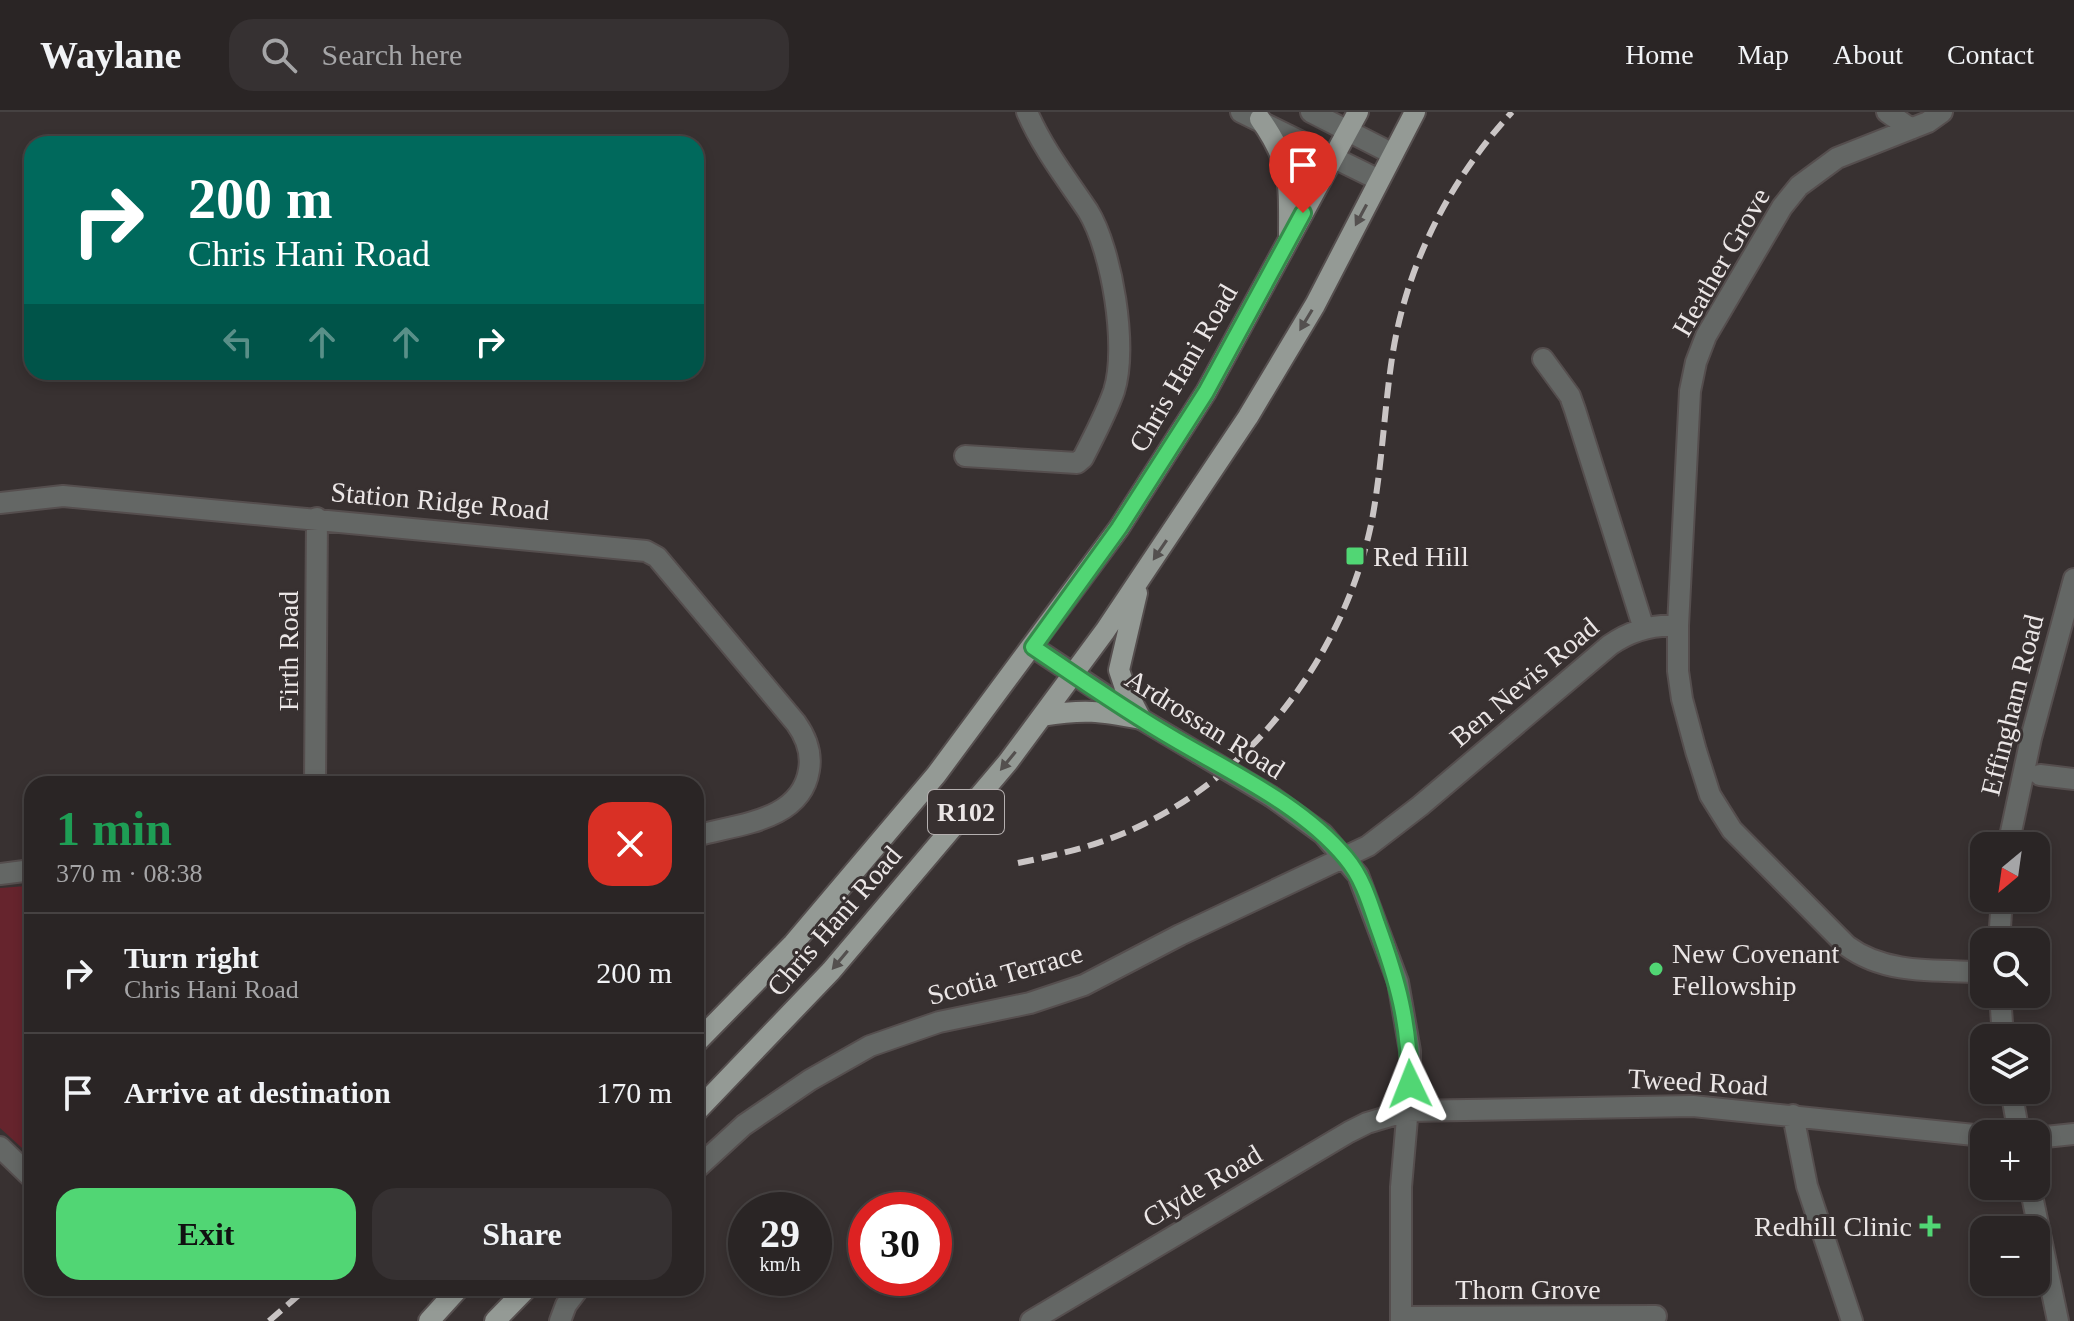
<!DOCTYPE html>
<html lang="en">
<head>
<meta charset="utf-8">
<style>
  body { margin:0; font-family:Georgia,serif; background:#363132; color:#f1f3f6; height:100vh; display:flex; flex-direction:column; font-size:30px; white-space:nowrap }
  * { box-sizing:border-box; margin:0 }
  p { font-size:26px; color:#a5a5a7 }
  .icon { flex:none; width:44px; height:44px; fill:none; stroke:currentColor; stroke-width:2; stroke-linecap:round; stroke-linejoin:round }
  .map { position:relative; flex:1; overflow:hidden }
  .sheet { position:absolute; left:24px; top:664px; width:680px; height:520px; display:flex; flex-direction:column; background:#2a2525; border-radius:24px; box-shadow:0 4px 12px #0003,0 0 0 2px #464242 }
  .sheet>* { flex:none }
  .hud { position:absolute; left:24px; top:24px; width:680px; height:244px; border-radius:24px; box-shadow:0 4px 12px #0003,0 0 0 2px #464242; background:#00695c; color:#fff; overflow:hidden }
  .needle { width:52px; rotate:209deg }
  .controls { position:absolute; left:1970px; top:720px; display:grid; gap:16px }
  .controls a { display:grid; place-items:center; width:80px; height:80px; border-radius:16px; background:#2a2525; box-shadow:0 4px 12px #0003,0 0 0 2px #464242; font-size:40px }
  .speed { position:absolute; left:728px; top:1080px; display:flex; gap:16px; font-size:40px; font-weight:700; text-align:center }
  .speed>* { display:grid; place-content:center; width:104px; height:104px; border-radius:50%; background:#2a2525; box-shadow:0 4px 12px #0003,0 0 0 2px #464242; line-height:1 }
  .speed small { font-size:20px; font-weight:400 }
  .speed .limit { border:12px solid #d22; background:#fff; color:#111 }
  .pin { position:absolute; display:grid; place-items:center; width:68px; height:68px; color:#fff; margin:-82px -34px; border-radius:50% 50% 50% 0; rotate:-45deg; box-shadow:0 0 8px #0007 }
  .pin .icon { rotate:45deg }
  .me { position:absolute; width:88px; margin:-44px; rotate:358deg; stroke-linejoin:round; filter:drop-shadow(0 0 6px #0008) }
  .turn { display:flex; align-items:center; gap:28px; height:168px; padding:0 32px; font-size:36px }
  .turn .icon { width:104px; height:104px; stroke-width:2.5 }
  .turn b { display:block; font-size:56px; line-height:68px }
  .lanes { display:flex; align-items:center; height:76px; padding:0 32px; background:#0003; justify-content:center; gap:40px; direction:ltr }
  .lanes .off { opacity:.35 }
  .round { display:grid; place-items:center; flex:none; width:84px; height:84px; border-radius:24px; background:#363132 }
  .summary { display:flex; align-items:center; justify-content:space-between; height:136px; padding:0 32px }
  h1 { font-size:48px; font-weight:700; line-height:60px; color:#1e9e55 }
  .button { display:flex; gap:16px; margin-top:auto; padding:16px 32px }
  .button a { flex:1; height:92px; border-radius:24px; background:#51d674; color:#111; font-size:32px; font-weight:700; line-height:92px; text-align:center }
  .button a+a { background:#363132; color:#f1f3f6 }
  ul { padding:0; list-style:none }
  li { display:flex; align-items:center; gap:24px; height:120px; padding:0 32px; border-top:2px solid #464242 }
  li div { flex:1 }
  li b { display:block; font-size:30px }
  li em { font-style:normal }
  header { display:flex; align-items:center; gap:48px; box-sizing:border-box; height:112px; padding:0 40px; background:#2a2525; border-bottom:2px solid #464242 }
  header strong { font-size:38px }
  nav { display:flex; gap:44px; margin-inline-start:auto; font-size:28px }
  .search { width:560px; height:72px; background:#363132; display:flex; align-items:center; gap:20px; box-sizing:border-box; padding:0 28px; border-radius:24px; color:#a5a5a7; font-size:30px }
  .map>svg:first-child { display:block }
</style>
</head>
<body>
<header>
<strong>Waylane</strong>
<div class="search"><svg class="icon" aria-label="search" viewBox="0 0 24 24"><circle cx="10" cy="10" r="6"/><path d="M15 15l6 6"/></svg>Search here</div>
<nav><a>Home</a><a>Map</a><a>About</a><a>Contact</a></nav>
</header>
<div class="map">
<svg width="2074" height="1209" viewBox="0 0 2074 1209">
  <rect width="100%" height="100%" fill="#383131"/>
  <!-- green -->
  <path fill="#66242d" d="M 26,774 L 32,778 L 32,1045 L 0,1016 L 0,776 Z"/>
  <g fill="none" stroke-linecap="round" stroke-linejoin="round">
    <defs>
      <path id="minor" d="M 1241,0 L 1379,68
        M 1311,0 L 1393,42
        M 1887,0 L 1911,17
        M 1942,0 L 1928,10 L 1837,46 L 1799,74 L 1782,95 L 1706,224 L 1696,250 L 1690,279 L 1678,514 L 1678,559 L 1682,587 L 1696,639 L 1710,683 L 1732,718 L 1847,834 C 1886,863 1937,858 1984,860
        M 1543,247 L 1570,284 L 1575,298 L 1644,517
        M 965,344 L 1077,351 L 1083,346 C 1094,324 1106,302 1114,279 C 1128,235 1112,138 1088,99 C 1066,66 1043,37 1027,0
        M 0,391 L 63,384 L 646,439 L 657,445 L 796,611 C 806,625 812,641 809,658 C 801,710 736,712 696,724
        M 1033,535 L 1141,607 L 1198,641
        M 2040,663 L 2074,667
        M 315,672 L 317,406
        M 1272,685 L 1323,722 L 1358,763 L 1398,870 L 1410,939 L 1410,972 L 1401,1075 L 1401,1209
        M 2008,734 L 2031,626 L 2074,467
        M 0,762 L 32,758
        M 1999,830 L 2002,786
        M 2000,882 L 2003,926
        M 2011,978 L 2019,1022
        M 1793,1003 L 1807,1074 L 1852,1209
        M 2036,1026 L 2074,1022
        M 0,1035 L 32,1066
        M 696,1057 L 744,1013 L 810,968 L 870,934 L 939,910 L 1030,891 L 1084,873 L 1180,823 L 1368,734 L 1420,694 L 1610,533 C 1630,519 1653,512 1678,514
        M 2030,1074 L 2058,1209
        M 1401,1205 L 1656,1204
        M 560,1209 L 566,1193 L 579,1176
        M 1031,1209 L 1349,1020 L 1367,1011 L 1407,999 L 1693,994 L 1984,1024"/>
      <path id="major" d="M 1260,7 C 1292,52 1289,72 1289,125
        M 1137,481 L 1119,558 L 1125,576 L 1141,607
        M 1042,604 C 1084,597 1099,599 1141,607
        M 696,931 L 793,832 L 936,663 L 1119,416 L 1206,280 L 1358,0
        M 696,1000 L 831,859 L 1008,650 L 1105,519 L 1248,305 L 1315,193 L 1415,0
        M 429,1209 L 459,1176
        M 495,1209 L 527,1176"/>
    </defs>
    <!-- minor casing -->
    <use href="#minor" stroke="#554e4e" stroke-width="24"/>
    <!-- major casing -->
    <use href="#major" stroke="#554e4e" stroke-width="24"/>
    <!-- minor -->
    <use href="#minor" stroke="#646765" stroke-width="20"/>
    <!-- major -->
    <use href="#major" stroke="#949a95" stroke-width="20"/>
    <!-- rail -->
    <path stroke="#cac5c5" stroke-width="6" stroke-dasharray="16 8" stroke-linecap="butt" d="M 1018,751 C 1062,742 1104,732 1144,712 C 1261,655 1347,534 1372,408 C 1382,354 1384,300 1392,246 C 1406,153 1449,69 1512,0
      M 269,1209 L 307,1176"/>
    <defs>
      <path id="minor-bridge" d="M 1198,641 L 1272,685"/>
    </defs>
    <!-- minor-bridge casing -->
    <use href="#minor-bridge" stroke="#554e4e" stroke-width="24" stroke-linecap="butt"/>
    <!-- minor-bridge -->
    <use href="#minor-bridge" stroke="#646765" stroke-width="20"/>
  </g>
  <!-- one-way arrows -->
  <defs><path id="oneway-solid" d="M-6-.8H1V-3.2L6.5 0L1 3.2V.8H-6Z" transform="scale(2)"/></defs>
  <g fill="#54504f">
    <use href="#oneway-solid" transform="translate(1361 103) rotate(118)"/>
    <use href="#oneway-solid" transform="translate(1306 208) rotate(121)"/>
    <use href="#oneway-solid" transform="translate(1160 438) rotate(124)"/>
    <use href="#oneway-solid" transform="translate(1008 649) rotate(129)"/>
    <use href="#oneway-solid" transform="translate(840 848) rotate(130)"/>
  </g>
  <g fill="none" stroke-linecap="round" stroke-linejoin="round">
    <defs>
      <path id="route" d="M 1303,101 L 1206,280 L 1119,416 L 1033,535 C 1080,567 1127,600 1176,628 C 1234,662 1303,694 1346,746 C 1362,765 1369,788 1377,812 C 1398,870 1409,910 1410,972"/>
    </defs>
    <!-- route casing -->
    <use href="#route" stroke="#358b4b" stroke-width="20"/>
    <!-- route -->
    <use href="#route" stroke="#51d674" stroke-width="14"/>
  </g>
  <!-- markers -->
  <g fill="#51d674" stroke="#383131" stroke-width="3">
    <rect x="1345" y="434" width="20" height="20" rx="4"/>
    <circle cx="1656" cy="857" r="8"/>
    <path d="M1926 1102h8v8h8v8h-8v8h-8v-8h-8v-8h8z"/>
  </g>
  <g text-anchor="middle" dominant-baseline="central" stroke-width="6" stroke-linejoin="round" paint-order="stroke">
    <!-- shield labels -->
    <rect fill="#383131" stroke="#b5b0b0" stroke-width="2" x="928" y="678" width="76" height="44" rx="6"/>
    <g font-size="26" font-weight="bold" fill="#ebe6e6">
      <text x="966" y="700">R102</text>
    </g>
    <!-- street labels -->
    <g font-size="28" fill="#ebe6e6" stroke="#383131">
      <text transform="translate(1721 150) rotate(-60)">Heather Grove</text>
      <text transform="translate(1183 256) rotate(-60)">Chris Hani Road</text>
      <text transform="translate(440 389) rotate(5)">Station Ridge Road</text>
      <text transform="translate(288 539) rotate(-90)">Firth Road</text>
      <text transform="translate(1524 570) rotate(-40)">Ben Nevis Road</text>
      <text transform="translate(2012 593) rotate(-76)">Effingham Road</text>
      <text transform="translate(1205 612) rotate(32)">Ardrossan Road</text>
      <text transform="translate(834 809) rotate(-49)">Chris Hani Road</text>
      <text transform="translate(1005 862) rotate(-16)">Scotia Terrace</text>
      <text transform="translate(1698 970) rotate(3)">Tweed Road</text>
      <text transform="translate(1202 1074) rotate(-31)">Clyde Road</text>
      <text x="1528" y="1177">Thorn Grove</text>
    </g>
    <!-- poi labels -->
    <g font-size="28" fill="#ebe6e6" stroke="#383131" text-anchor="start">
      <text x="1373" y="444">Red Hill</text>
      <text x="1672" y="841">New Covenant<tspan x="1672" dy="32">Fellowship</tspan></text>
      <text x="1912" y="1114" text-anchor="end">Redhill Clinic</text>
    </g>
  </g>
</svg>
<div class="controls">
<a><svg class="needle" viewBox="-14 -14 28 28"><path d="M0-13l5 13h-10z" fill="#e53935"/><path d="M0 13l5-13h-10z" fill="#a5a5a7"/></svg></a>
<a><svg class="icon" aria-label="search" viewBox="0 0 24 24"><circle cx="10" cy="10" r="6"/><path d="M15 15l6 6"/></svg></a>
<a><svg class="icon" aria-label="layers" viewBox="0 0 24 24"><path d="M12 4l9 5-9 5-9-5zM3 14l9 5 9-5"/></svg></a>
<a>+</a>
<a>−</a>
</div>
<div class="speed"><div>29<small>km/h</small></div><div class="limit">30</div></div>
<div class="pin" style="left:1303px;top:101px;background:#d93025"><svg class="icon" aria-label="arrive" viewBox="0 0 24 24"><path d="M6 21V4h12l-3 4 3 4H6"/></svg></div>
<svg class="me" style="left:1410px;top:972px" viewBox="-20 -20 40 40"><path d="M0-17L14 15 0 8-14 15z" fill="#51d674" stroke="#fff" stroke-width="4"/></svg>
<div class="hud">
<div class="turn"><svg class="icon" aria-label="right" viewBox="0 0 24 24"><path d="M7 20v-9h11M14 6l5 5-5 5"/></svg><div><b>200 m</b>Chris Hani Road</div></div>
<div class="lanes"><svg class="icon off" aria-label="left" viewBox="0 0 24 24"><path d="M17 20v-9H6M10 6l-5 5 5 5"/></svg><svg class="icon off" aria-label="ahead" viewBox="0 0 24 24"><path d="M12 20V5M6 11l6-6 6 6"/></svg><svg class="icon off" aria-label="ahead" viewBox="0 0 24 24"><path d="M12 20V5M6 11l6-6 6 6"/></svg><svg class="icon" aria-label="right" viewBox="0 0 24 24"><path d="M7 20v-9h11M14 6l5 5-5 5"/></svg></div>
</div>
<section class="sheet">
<div class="summary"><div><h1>1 min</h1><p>370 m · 08:38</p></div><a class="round" style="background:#d93025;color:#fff"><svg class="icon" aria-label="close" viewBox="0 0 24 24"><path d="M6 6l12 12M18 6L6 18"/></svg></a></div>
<ul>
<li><svg class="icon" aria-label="right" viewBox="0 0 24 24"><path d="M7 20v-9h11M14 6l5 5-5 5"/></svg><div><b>Turn right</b><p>Chris Hani Road</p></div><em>200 m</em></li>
<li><svg class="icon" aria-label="arrive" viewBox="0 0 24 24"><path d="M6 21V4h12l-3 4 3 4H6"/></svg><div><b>Arrive at destination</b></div><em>170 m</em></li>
</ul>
<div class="button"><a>Exit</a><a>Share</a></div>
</section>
</div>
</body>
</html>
